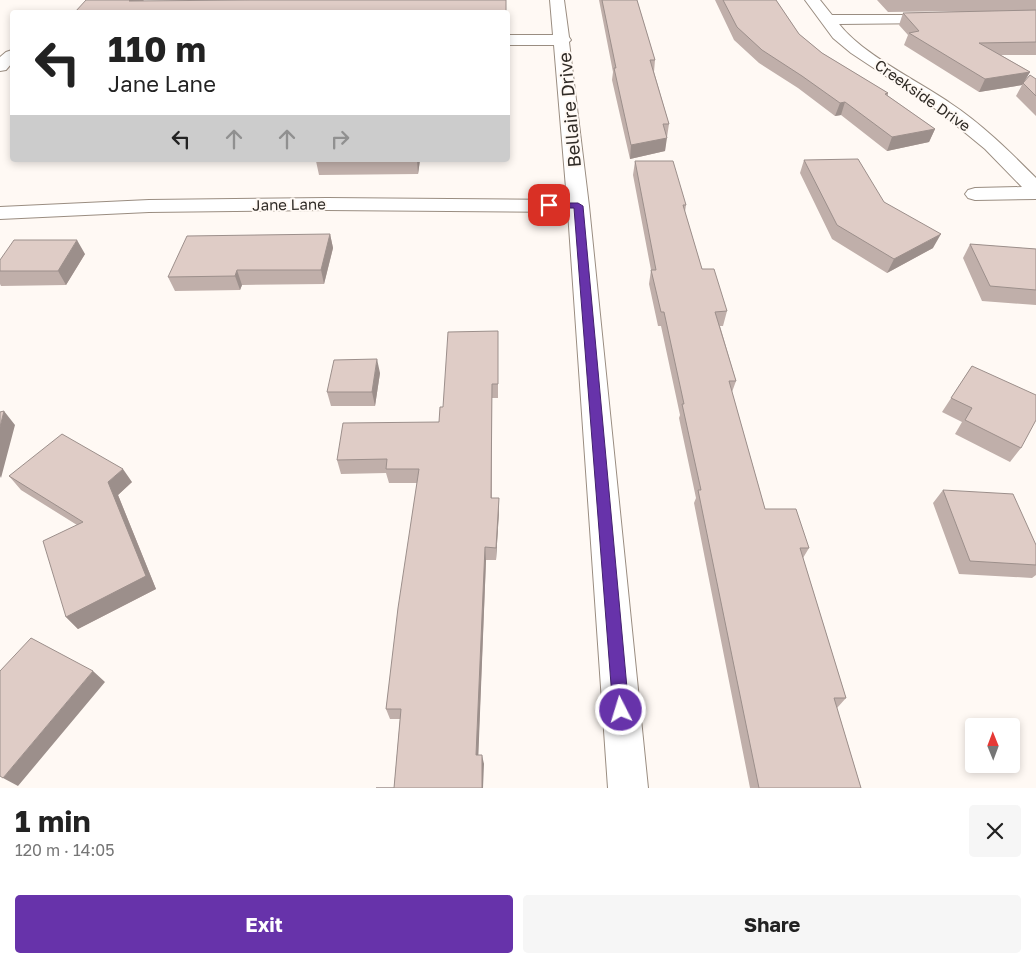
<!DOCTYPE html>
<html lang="en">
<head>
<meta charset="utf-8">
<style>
  body { margin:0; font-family:"Golos Text",sans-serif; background:#f6f6f6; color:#222; height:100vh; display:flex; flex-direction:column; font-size:19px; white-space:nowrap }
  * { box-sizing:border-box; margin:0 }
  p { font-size:16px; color:#767676 }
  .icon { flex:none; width:28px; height:28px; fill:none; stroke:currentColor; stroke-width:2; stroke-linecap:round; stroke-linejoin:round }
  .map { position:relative; height:788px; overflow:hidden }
  .details { display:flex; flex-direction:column; background:#fff; flex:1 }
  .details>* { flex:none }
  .guide { position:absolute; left:10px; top:10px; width:500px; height:152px; border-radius:5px; box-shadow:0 2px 8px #0003; background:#fff; color:#222; overflow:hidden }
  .needle { width:32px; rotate:359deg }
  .fabs { position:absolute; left:965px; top:718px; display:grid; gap:10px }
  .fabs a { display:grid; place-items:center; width:55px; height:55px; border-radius:5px; background:#fff; box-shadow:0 2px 8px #0003; font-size:25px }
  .pin { position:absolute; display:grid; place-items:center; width:42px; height:42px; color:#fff; margin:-21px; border-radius:10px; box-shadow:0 2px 8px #0006 }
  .me { position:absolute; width:55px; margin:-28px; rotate:355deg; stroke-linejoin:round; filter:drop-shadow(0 0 4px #0008) }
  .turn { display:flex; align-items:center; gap:18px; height:105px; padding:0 15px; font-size:22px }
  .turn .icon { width:65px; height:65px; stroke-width:2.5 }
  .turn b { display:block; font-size:35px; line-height:42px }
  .lanes { display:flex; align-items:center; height:48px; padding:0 15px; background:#0003; justify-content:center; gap:25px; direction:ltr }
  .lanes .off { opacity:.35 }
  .round { display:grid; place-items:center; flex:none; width:52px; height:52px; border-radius:5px; background:#f6f6f6 }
  .summary { display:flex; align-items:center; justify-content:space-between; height:85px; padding:0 15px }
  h1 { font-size:30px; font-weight:700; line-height:38px }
  .cta { display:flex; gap:10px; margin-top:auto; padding:10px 15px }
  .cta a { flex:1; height:58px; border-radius:5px; background:#6733aa; color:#fff; font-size:20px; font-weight:700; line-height:58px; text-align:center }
  .cta a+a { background:#f6f6f6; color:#222 }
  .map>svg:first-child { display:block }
</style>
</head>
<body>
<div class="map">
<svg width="1036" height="788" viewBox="0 0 1036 788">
  <rect width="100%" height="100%" fill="#fff9f4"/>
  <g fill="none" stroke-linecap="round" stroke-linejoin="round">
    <defs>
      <path id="minor" d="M 550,0 L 564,0 L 569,37 L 571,40 L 569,42 L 589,206 L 648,788 L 608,788 L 568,212 L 327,210 L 149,212 L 0,219 L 0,207 L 149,200 L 327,198 L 567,200 L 554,45 L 508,45 L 508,35 L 553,35 Z
        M 805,0 L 820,0 L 832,15 L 942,15 L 945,18 L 942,21 L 937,23 L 839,24 C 862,54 918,81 950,103 C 982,124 1009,151 1036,178 L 1036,199 L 975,200 L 968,198 L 965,194 L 968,190 L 975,188 L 1022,187 L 985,149 L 940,112 L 851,53 L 833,38 Z
        M 12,50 L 12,63 L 6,70 L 0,71 L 0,57 L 6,52 Z"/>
    </defs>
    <!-- minor casing -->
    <use href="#minor" stroke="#9a8d81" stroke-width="2"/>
    <!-- minor -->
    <use href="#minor" fill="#fff" fill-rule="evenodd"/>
  </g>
  <!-- wall -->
  <path fill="#c0afaa" d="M 599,0 L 637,0 L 655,60 L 654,72 L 669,124 L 667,137 L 666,137 L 665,151 L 630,159 L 612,80 L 613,72 Z
    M 715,0 L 776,0 L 799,34 L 822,53 L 888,93 L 888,96 L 935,129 L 929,142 L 887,151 L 841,115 L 835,116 L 798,88 L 759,63 L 734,40 Z
    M 877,0 L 1036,0 L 1036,55 L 1001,55 L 1030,72 L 1025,81 L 1036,79 L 1036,116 L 1016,96 L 1022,85 L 979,92 L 904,45 L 908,35 L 899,25 L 903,13 L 962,11 L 888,12 Z
    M 420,160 L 418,174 L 319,175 L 316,161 Z
    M 804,160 L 884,202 L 933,248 L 887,273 L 832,239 L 800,173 Z
    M 635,161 L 686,205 L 685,212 L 702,269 L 727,311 L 723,326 L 720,326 L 736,381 L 732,392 L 765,509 L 809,548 L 803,558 L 846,698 L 837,708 L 861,788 L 750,788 L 694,503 L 696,498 L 679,418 L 680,415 L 661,326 L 658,326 L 649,284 L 651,270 L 633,175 Z
    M 330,234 L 333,248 L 324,284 L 242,285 L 240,290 L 175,291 L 168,277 Z
    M 970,244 L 1036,249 L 1036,305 L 982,301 L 963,258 Z
    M 85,254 L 66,285 L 1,286 L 0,284 L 0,260 Z
    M 498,345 L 498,398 L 492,398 L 492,498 L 499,511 L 496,560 L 486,560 L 478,755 L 484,764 L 394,788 L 400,719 L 390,719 L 386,709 L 417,483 L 389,483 L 386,473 L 341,474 L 337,460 L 439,422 L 443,407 Z
    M 972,366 L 1021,448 L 1010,462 L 955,434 L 962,422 L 942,412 Z
    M 380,373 L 375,406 L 331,406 L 327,392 Z
    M 9,476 L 132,482 L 118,495 L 156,589 L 78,629 L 66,617 L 77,525 L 21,490 Z
    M 943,490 L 1036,545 L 1036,575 L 1032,578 L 959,574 L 933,503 Z"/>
  <!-- shaded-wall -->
  <path fill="#9c8f8b" d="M 130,0 L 144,0 L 134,12 L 129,1 Z
    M 1030,72 L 1022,85 L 979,92 L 985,79 Z
    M 845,102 L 841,115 L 835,116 L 840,103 Z
    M 935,129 L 929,142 L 887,151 L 892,137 Z
    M 667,138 L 665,151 L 630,159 L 631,145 Z
    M 417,160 L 420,160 L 418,174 Z
    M 330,234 L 333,248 L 324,284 L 321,270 Z
    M 941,234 L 933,248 L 887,273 L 894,259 Z
    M 77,240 L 85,254 L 66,285 L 58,271 Z
    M 237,270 L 242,285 L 240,290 L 235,276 Z
    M 377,359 L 380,373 L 375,406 L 372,392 Z
    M 4,411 L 15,425 L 1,478 L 0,476 L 0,427 Z
    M 123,469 L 132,482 L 118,495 L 156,589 L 78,629 L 66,617 L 108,482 Z
    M 499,498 L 499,511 L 496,560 L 496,548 Z
    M 485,547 L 486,560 L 478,764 L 476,755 Z
    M 93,671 L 105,682 L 18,786 L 3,778 Z
    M 482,755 L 484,764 L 483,788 L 482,788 Z"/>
  <!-- building -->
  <path fill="#dfccc6" stroke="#9c8f8b" d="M 86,0 L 130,0 L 129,1 L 250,0 L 506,0 L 506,12 L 75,12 Z
    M 602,0 L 637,0 L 655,60 L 650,60 L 669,124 L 663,124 L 667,138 L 631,145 L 614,68 L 616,68 Z
    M 723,0 L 776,0 L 799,34 L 822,53 L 888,93 L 885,94 L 935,129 L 892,137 L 845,102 L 840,103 L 802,76 L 762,50 L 737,27 Z
    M 1036,10 L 1036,42 L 979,43 L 1030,72 L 985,79 L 909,33 L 919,31 L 903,13 Z
    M 1030,75 L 1036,79 L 1036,96 L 1023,83 Z
    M 858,159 L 884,202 L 941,234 L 894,259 L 837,225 L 804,160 Z
    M 316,160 L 417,160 L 316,161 Z
    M 635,161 L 673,161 L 686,205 L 683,205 L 702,269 L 714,269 L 727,311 L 715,312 L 736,381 L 729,381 L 765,509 L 796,509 L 809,548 L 800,548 L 846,698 L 834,698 L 861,788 L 759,788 L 698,490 L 701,490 L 682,404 L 684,404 L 664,312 L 661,312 L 651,270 L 656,270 Z
    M 330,234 L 321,270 L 237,270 L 235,276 L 168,277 L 187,236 Z
    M 14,240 L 77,240 L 58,271 L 0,271 L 0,260 Z
    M 970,244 L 1036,249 L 1036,290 L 990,286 Z
    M 498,331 L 498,384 L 492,384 L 491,498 L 499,498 L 496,548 L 485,547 L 476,755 L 482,755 L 482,788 L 376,788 L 394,788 L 401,709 L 386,709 L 398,608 L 419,469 L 386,469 L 387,459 L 337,460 L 343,423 L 439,422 L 440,407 L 443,407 L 448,332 Z
    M 377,359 L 372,392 L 327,392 L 334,360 Z
    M 972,366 L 1036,395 L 1036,420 L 1021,448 L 965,420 L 972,408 L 951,398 Z
    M 4,411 L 0,427 L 0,412 Z
    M 62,434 L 123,469 L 108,482 L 146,576 L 66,617 L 43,541 L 83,522 L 9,476 Z
    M 943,490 L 1013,494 L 1036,545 L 1036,565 L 970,561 Z
    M 31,638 L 93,671 L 3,778 L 0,776 L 0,671 Z"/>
  <!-- route -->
  <path fill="#6733aa" stroke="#43216e" d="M 546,203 L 578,203 L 583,206 L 629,710 L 627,716 L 621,718 L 616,716 L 613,710 L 574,208 L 549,208 L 546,207 Z"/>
  <g text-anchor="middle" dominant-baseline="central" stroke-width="4" stroke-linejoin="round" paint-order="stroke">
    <!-- far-street labels -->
    <g font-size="15" fill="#302b26" stroke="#fff9f4">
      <text transform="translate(923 95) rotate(35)">Creekside Drive</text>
      <text transform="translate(289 204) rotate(-1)">Jane Lane</text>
    </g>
    <!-- street labels -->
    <g font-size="18" fill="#302b26" stroke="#fff9f4">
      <text transform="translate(569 110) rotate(-95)">Bellaire Drive</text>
    </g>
  </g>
</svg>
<div class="fabs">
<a><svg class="needle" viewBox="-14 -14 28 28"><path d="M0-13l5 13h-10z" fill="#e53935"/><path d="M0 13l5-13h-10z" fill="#767676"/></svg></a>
</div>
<div class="pin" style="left:549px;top:205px;background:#d93025"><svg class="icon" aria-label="arrive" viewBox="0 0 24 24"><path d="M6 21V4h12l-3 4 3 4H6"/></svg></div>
<svg class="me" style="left:621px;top:710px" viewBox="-20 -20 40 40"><circle r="17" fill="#6733aa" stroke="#fff" stroke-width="3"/><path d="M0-11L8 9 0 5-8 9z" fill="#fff"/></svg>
<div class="guide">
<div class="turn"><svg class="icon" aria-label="left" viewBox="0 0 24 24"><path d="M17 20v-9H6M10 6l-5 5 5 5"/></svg><div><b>110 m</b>Jane Lane</div></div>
<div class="lanes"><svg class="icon" aria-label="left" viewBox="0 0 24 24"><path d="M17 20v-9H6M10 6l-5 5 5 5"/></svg><svg class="icon off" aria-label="ahead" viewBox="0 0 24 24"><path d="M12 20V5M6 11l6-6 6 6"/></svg><svg class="icon off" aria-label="ahead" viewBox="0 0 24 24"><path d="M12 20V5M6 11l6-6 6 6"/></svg><svg class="icon off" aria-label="right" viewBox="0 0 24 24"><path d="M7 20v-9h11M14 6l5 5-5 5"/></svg></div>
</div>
</div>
<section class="details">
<div class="summary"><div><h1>1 min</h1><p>120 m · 14:05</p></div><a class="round"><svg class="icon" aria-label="close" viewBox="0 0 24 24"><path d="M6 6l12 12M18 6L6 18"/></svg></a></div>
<div class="cta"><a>Exit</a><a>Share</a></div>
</section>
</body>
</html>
